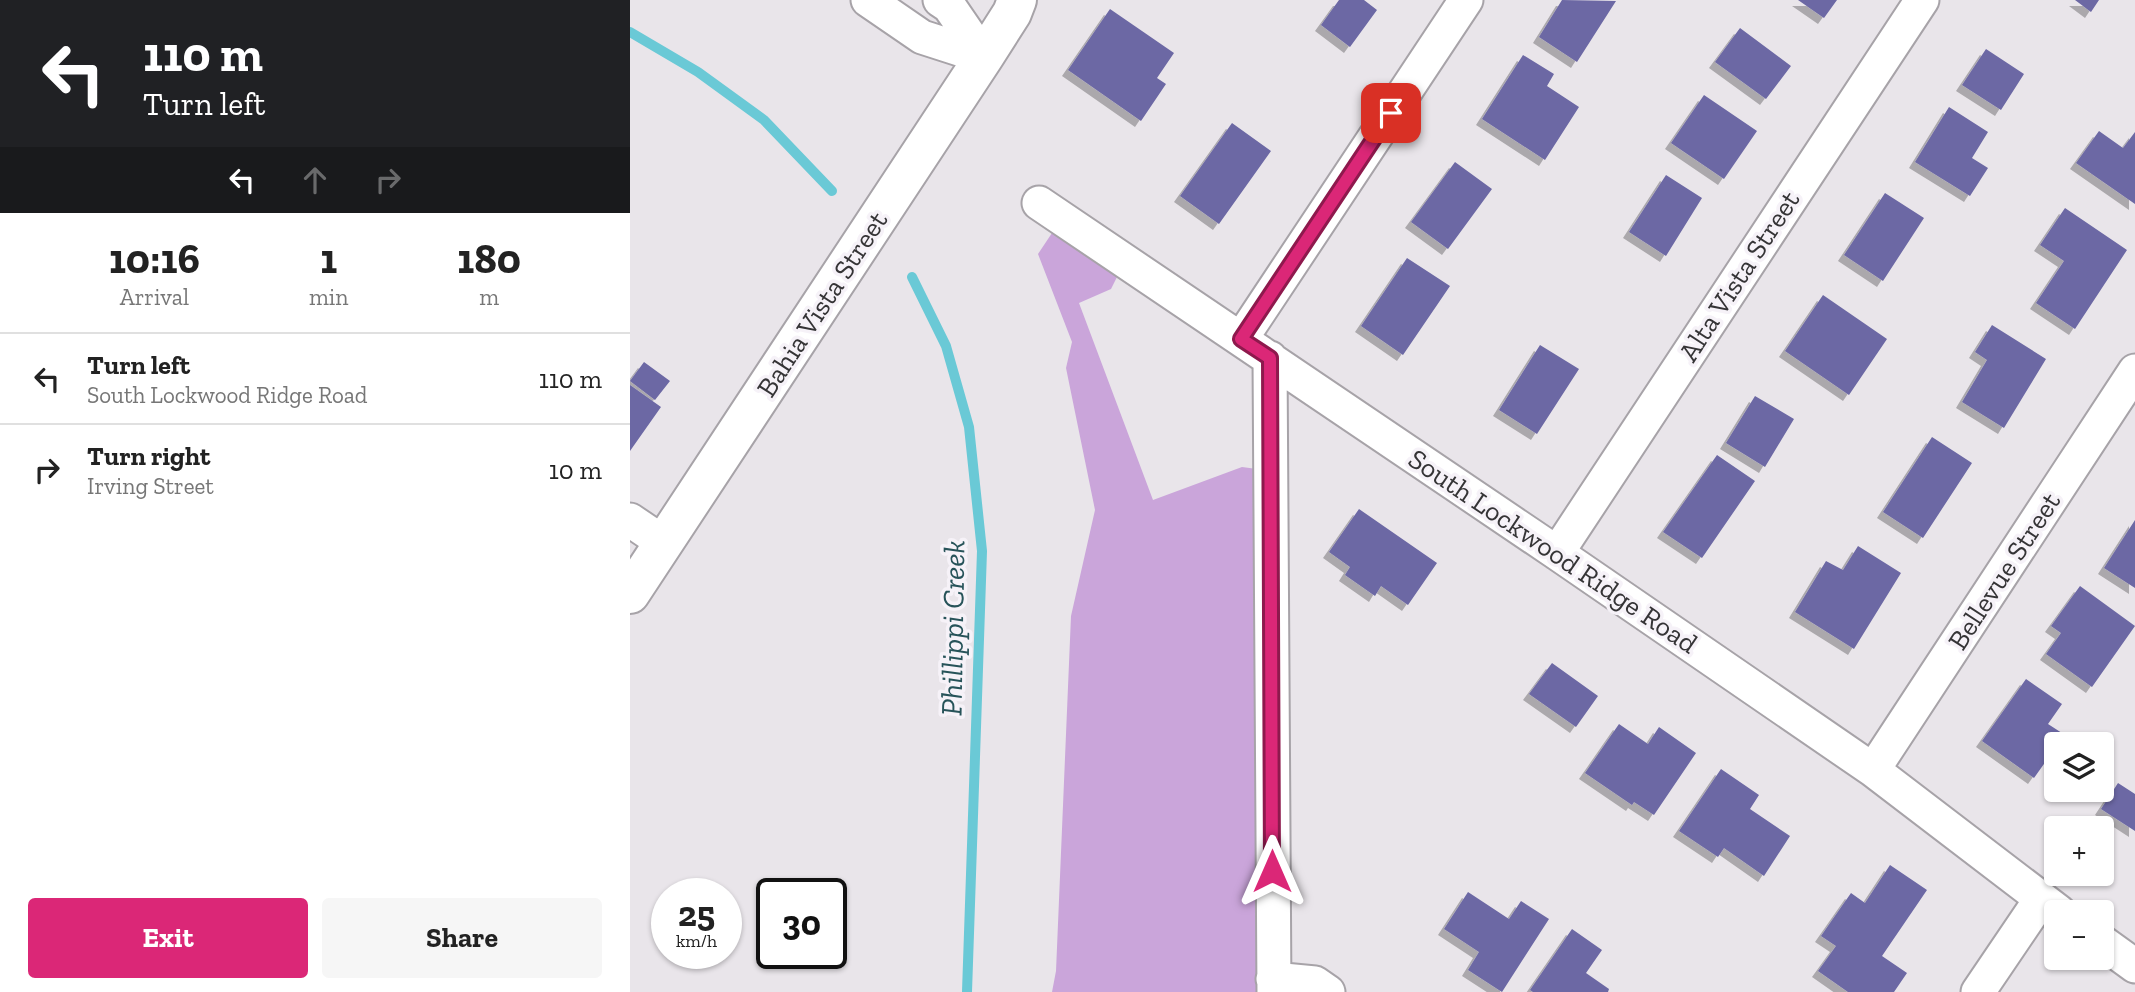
<!DOCTYPE html>
<html lang="en">
<head>
<meta charset="utf-8">
<style>
  body { margin:0; font-family:"Zilla Slab",serif; background:#f6f6f6; color:#222; height:100vh; display:flex; flex-direction:column; font-size:26px; white-space:nowrap }
  * { box-sizing:border-box; margin:0 }
  p { font-size:23px; color:#767676 }
  .icon { flex:none; width:38px; height:38px; fill:none; stroke:currentColor; stroke-width:2; stroke-linecap:round; stroke-linejoin:round }
  .map { position:relative; flex:1; overflow:hidden }
  .details { display:flex; flex-direction:column; background:#fff; width:630px }
  .details>* { flex:none }
  .guide { background:#202124; color:#fff; overflow:hidden }
  .buttons { position:absolute; left:1414px; top:732px; display:grid; gap:14px }
  .buttons a { display:grid; place-items:center; width:70px; height:70px; border-radius:7px; background:#fff; box-shadow:0 2px 5px #0004; font-size:35px }
  .speed { position:absolute; left:21px; top:878px; display:flex; gap:14px; font-size:35px; font-weight:700; text-align:center }
  .speed>* { display:grid; place-content:center; width:91px; height:91px; border-radius:50%; background:#fff; box-shadow:0 2px 5px #0004; line-height:1 }
  .speed small { font-size:18px; font-weight:400 }
  .speed .limit { border:4px solid #111; border-radius:10px; background:#fff; color:#111 }
  .pin { position:absolute; display:grid; place-items:center; width:60px; height:60px; color:#fff; margin:-30px; border-radius:14px; box-shadow:0 4px 10px #0006 }
  .me { position:absolute; width:77px; margin:-38px; rotate:0deg; stroke-linejoin:round; filter:drop-shadow(0 0 5px #0008) }
  .turn { display:flex; align-items:center; gap:24px; height:147px; padding:0 28px; font-size:32px }
  .turn .icon { width:91px; height:91px; stroke-width:2.5 }
  .turn b { display:block; font-size:49px; line-height:60px }
  .lanes { display:flex; align-items:center; height:66px; padding:0 28px; background:#0003; justify-content:center; gap:35px; direction:ltr }
  .lanes .off { opacity:.35 }
  .eta { display:flex; justify-content:space-evenly; align-items:center; height:119px; text-align:center }
  .eta b { font-size:42px; font-weight:700; line-height:49px }
  .cta { display:flex; gap:14px; margin-top:auto; padding:14px 28px }
  .cta a { flex:1; height:80px; border-radius:7px; background:#db2777; color:#fff; font-size:28px; font-weight:700; line-height:80px; text-align:center }
  .cta a+a { background:#f6f6f6; color:#222 }
  ul { padding:0; list-style:none }
  li { display:flex; align-items:center; gap:21px; height:91px; padding:0 28px; border-top:2px solid #e0e0e0 }
  li div { flex:1 }
  li b { display:block; font-size:26px }
  li em { font-style:normal }
  main { display:flex; flex:1; min-height:0 }
  .map>svg:first-child { display:block }
</style>
</head>
<body>
<main>
<section class="details">
<div class="guide">
<div class="turn"><svg class="icon" aria-label="left" viewBox="0 0 24 24"><path d="M17 20v-9H6M10 6l-5 5 5 5"/></svg><div><b>110 m</b>Turn left</div></div>
<div class="lanes"><svg class="icon" aria-label="left" viewBox="0 0 24 24"><path d="M17 20v-9H6M10 6l-5 5 5 5"/></svg><svg class="icon off" aria-label="ahead" viewBox="0 0 24 24"><path d="M12 20V5M6 11l6-6 6 6"/></svg><svg class="icon off" aria-label="right" viewBox="0 0 24 24"><path d="M7 20v-9h11M14 6l5 5-5 5"/></svg></div>
</div>
<div class="eta">
<div><b>10:16</b><p>Arrival</p></div>
<div><b>1</b><p>min</p></div>
<div><b>180</b><p>m</p></div>
</div>
<ul>
<li><svg class="icon" aria-label="left" viewBox="0 0 24 24"><path d="M17 20v-9H6M10 6l-5 5 5 5"/></svg><div><b>Turn left</b><p>South Lockwood Ridge Road</p></div><em>110 m</em></li>
<li><svg class="icon" aria-label="right" viewBox="0 0 24 24"><path d="M7 20v-9h11M14 6l5 5-5 5"/></svg><div><b>Turn right</b><p>Irving Street</p></div><em>10 m</em></li>
</ul>
<div class="cta"><a>Exit</a><a>Share</a></div>
</section>
<div class="map">
<svg width="1505" height="992" viewBox="0 0 1505 992">
  <defs>
    <filter id="shadow"><feDropShadow dx="-6" dy="6" stdDeviation="0" flood-color="#0004"/></filter>
  </defs>
  <rect width="100%" height="100%" fill="#e9e5ea"/>
  <!-- green -->
  <path fill="#caa5da" d="M 424,230 L 489,273 L 481,289 L 449,303 L 523,500 L 612,467 L 627,469 L 625,707 L 630,992 L 422,992 L 426,971 L 441,616 L 465,510 L 436,368 L 442,342 L 408,254 Z"/>
  <g fill="none" stroke-linecap="round" stroke-linejoin="round">
    <!-- stream -->
    <path stroke="#6ac9d6" stroke-width="10" d="M 0,32 L 68,72 L 134,120 L 202,191
      M 282,277 L 316,346 L 339,427 L 352,551 L 337,992"/>
  </g>
  <!-- building -->
  <path fill="#6c68a4" filter="url(#shadow)" d="M 709,0 L 734,0 L 747,10 L 720,47 L 691,25 Z
    M 932,0 L 986,1 L 947,62 L 909,37 Z
    M 1168,0 L 1207,0 L 1194,18 Z
    M 1445,0 L 1469,0 L 1461,12 Z
    M 480,9 L 544,53 L 527,78 L 536,84 L 511,121 L 438,70 Z
    M 1110,28 L 1161,66 L 1136,99 L 1085,62 Z
    M 1356,49 L 1394,74 L 1371,110 L 1332,85 Z
    M 893,55 L 924,74 L 917,86 L 949,107 L 915,160 L 852,119 Z
    M 1074,95 L 1127,131 L 1094,179 L 1041,143 Z
    M 1319,107 L 1358,132 L 1342,158 L 1358,168 L 1340,196 L 1285,162 Z
    M 602,123 L 641,151 L 589,224 L 550,196 Z
    M 1469,131 L 1493,148 L 1505,132 L 1505,204 L 1446,163 Z
    M 825,162 L 862,189 L 818,249 L 781,222 Z
    M 1036,175 L 1072,198 L 1036,256 L 999,232 Z
    M 1255,193 L 1294,218 L 1253,281 L 1214,255 Z
    M 1435,208 L 1497,250 L 1445,329 L 1406,303 L 1434,261 L 1410,245 Z
    M 777,258 L 820,286 L 773,355 L 731,326 Z
    M 1193,295 L 1257,339 L 1219,395 L 1155,351 Z
    M 1362,325 L 1416,359 L 1374,428 L 1332,402 L 1357,360 L 1345,352 Z
    M 910,345 L 949,369 L 907,434 L 869,410 Z
    M 14,362 L 40,381 L 25,400 L 0,381 Z
    M 0,385 L 31,407 L 0,451 Z
    M 1125,396 L 1164,419 L 1135,467 L 1096,443 Z
    M 1302,437 L 1342,463 L 1293,538 L 1253,512 Z
    M 1087,455 L 1125,481 L 1072,558 L 1033,532 Z
    M 729,509 L 807,563 L 778,605 L 751,586 L 745,596 L 715,575 L 720,567 L 699,552 Z
    M 1505,520 L 1505,588 L 1474,568 Z
    M 1228,546 L 1271,573 L 1224,649 L 1165,612 L 1196,561 L 1213,570 Z
    M 1450,586 L 1505,626 L 1462,687 L 1416,654 L 1431,633 L 1421,626 Z
    M 922,663 L 968,696 L 946,727 L 899,694 Z
    M 1396,679 L 1432,704 L 1418,724 L 1435,735 L 1429,744 L 1426,744 L 1426,747 L 1404,778 L 1352,741 Z
    M 989,724 L 1018,744 L 1029,727 L 1066,753 L 1024,815 L 1004,802 L 1002,805 L 955,773 Z
    M 1091,769 L 1129,795 L 1120,809 L 1160,836 L 1134,876 L 1094,848 L 1088,857 L 1049,831 Z
    M 1488,783 L 1505,794 L 1505,831 L 1471,809 Z
    M 1260,865 L 1297,890 L 1252,956 L 1277,973 L 1264,992 L 1218,992 L 1188,971 L 1206,946 L 1191,936 L 1221,893 L 1235,903 Z
    M 838,892 L 879,919 L 891,901 L 919,919 L 872,992 L 838,970 L 849,952 L 814,929 Z
    M 942,929 L 972,950 L 956,973 L 979,989 L 978,992 L 903,992 L 900,990 Z"/>
  <g fill="none" stroke-linecap="round" stroke-linejoin="round">
    <defs>
      <path id="minor" d="M 238,0 L 292,37 L 354,57
        M 310,0 L 319,6 L 354,57
        M 409,203 L 927,553 L 1243,770 L 1429,912
        M 611,339 L 836,0
        M 640,358 L 644,992
        M 0,520 L 34,543
        M 927,553 L 1292,0
        M 1243,770 L 1505,371
        M 1472,942 L 1505,966
        M 643,979 L 685,983 L 698,992
        M 1348,992 L 1411,899"/>
      <path id="tertiary" d="M 0,594 L 354,57 L 382,13 L 387,0"/>
    </defs>
    <!-- minor casing -->
    <use href="#minor" stroke="#a7a3a8" stroke-width="37"/>
    <!-- tertiary casing -->
    <use href="#tertiary" stroke="#a7a3a8" stroke-width="42"/>
    <!-- minor -->
    <use href="#minor" stroke="#fff" stroke-width="33"/>
    <!-- tertiary -->
    <use href="#tertiary" stroke="#fff" stroke-width="38"/>
  </g>
  <g fill="none" stroke-linecap="round" stroke-linejoin="round">
    <defs>
      <path id="route" d="M 642,871 L 640,358 L 611,339 L 761,113"/>
    </defs>
    <!-- route casing -->
    <use href="#route" stroke="#8e194d" stroke-width="18"/>
    <!-- route -->
    <use href="#route" stroke="#db2777" stroke-width="12"/>
  </g>
  <g text-anchor="middle" dominant-baseline="central" stroke-width="7" stroke-linejoin="round" paint-order="stroke">
    <!-- street labels -->
    <g font-size="28" fill="#353436" stroke="#f6f2f8">
      <text transform="translate(1109 276) rotate(-57)">Alta Vista Street</text>
      <text transform="translate(192 304) rotate(-57)">Bahia Vista Street</text>
      <text transform="translate(923 551) rotate(34)">South Lockwood Ridge Road</text>
      <text transform="translate(1374 571) rotate(-57)">Bellevue Street</text>
    </g>
    <!-- water labels -->
    <g font-size="30" font-style="italic" fill="#275359" stroke="#f6f2f8">
      <text transform="translate(323 628) rotate(-89)">Phillippi Creek</text>
    </g>
  </g>
</svg>
<div class="buttons">
<a><svg class="icon" aria-label="layers" viewBox="0 0 24 24"><path d="M12 4l9 5-9 5-9-5zM3 14l9 5 9-5"/></svg></a>
<a>+</a>
<a>−</a>
</div>
<div class="speed"><div>25<small>km/h</small></div><div class="limit">30</div></div>
<div class="pin" style="left:761px;top:113px;background:#d93025"><svg class="icon" aria-label="arrive" viewBox="0 0 24 24"><path d="M6 21V4h12l-3 4 3 4H6"/></svg></div>
<svg class="me" style="left:642px;top:871px" viewBox="-20 -20 40 40"><path d="M0-17L14 15 0 8-14 15z" fill="#db2777" stroke="#fff" stroke-width="4"/></svg>
</div>
</main>
</body>
</html>
